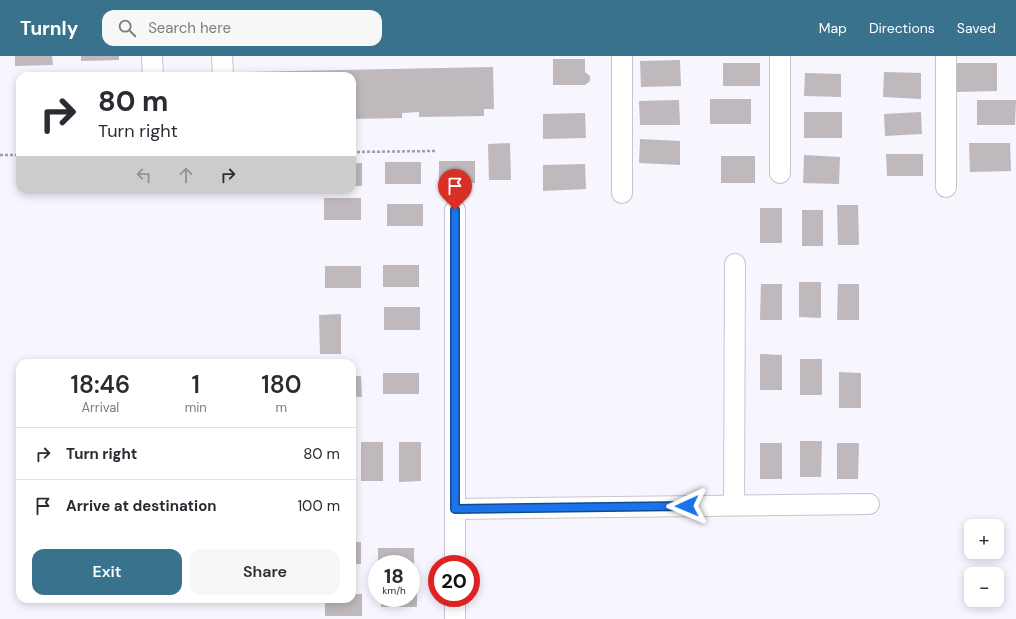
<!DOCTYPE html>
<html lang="en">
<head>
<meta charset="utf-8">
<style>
  body { margin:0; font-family:"DM Sans",sans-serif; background:#f7f7f7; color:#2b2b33; height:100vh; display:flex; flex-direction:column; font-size:15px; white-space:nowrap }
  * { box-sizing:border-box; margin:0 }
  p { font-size:13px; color:#7c7c81 }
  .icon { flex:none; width:22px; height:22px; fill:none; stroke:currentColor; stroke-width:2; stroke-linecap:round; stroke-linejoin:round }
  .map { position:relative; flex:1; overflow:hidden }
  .details { position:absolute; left:16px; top:303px; width:340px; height:244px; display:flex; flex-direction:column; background:#fff; border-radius:12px; box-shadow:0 2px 10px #0003 }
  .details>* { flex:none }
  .hud { position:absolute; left:16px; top:16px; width:340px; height:122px; border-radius:12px; box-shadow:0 2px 10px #0003; background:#fff; color:#2b2b33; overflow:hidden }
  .tools { position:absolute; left:964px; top:463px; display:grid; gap:8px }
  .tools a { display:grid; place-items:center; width:40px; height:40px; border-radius:8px; background:#fff; box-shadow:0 2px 10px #0003; font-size:20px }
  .speed { position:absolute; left:368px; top:499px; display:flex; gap:8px; font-size:20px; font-weight:700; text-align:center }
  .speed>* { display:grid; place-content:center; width:52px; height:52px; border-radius:50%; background:#fff; box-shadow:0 2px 10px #0003; line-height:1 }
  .speed small { font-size:10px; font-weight:400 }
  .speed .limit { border:6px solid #d22; background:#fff; color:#111 }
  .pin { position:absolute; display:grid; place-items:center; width:34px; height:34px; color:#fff; margin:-41px -17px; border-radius:50% 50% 50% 0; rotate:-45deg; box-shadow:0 0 4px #0007 }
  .pin .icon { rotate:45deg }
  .me { position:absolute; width:44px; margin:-22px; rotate:269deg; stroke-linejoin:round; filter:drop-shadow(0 0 3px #0008) }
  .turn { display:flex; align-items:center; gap:14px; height:84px; padding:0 16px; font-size:18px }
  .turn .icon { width:52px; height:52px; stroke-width:2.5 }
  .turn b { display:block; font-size:28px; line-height:34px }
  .lanes { display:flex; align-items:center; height:38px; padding:0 16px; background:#0003; justify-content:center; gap:20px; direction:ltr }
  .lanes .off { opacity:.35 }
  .eta { display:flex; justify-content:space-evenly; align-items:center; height:68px; text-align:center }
  .eta b { font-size:24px; font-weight:600; line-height:28px }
  .action { display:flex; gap:8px; margin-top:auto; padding:8px 16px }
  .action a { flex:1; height:46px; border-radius:12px; background:#39728c; color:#fff; font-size:16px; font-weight:600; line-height:46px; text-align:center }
  .action a+a { background:#f7f7f7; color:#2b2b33 }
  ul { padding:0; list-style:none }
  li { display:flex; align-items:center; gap:12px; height:52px; padding:0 16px; border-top:1px solid #e1e1e2 }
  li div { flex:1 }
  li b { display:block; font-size:15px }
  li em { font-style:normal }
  header { display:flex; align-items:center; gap:24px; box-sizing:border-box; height:56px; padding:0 20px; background:#39728c; color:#fff }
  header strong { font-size:19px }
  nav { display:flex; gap:22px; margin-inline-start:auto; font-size:14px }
  .search { width:280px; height:36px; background:#f7f7f7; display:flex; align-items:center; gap:10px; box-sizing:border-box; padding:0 14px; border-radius:12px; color:#7c7c81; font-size:15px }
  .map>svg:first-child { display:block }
</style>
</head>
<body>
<header>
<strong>Turnly</strong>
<div class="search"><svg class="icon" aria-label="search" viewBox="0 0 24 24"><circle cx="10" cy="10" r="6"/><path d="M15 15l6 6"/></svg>Search here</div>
<nav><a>Map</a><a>Directions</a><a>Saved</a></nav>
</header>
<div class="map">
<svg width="1016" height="563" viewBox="0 0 1016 563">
  <rect width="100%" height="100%" fill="#f7f5fd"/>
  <!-- building -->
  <path fill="#bfb8bd" d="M 15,0 L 52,0 L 53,9 L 15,10 Z
    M 81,0 L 119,0 L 119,4 L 81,5 Z
    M 553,3 L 585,3 L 585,16 L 590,20 L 590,25 L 585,29 L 553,29 Z
    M 680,4 L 681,30 L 641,31 L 640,5 Z
    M 723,7 L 760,7 L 760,30 L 723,30 Z
    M 956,7 L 997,7 L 997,35 L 956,36 Z
    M 493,11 L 494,53 L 484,53 L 484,60 L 419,61 L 419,56 L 402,57 L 402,62 L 352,63 L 352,20 L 246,20 L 246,16 Z
    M 884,16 L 921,17 L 921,43 L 883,41 Z
    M 805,17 L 841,18 L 841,41 L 804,40 Z
    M 17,22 L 20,22 L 20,62 L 18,62 Z
    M 710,43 L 751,43 L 751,68 L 710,68 Z
    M 679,44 L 680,69 L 640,69 L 639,45 Z
    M 977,44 L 1016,44 L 1015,69 L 977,69 Z
    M 804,56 L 842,56 L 842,82 L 804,82 Z
    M 921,56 L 922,78 L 885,80 L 884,58 Z
    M 585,57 L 586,82 L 543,83 L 543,58 Z
    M 640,83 L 680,85 L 680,109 L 639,107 Z
    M 510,87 L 511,124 L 489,124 L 488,88 Z
    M 969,87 L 1010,87 L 1011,115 L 970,116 Z
    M 886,98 L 923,98 L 923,120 L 887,120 Z
    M 804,99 L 840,101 L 839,128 L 803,127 Z
    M 721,100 L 755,100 L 755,127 L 721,127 Z
    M 439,105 L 475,105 L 475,127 L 439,127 Z
    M 385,106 L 421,106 L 421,128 L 385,128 Z
    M 352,107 L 362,107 L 362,130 L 352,130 Z
    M 585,108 L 586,133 L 543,135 L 543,109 Z
    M 324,142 L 361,142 L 361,164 L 324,164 Z
    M 387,148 L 423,148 L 423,170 L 387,170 Z
    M 837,149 L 858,149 L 859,189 L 838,189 Z
    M 760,152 L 782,152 L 782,187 L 760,187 Z
    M 802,154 L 823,154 L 823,190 L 802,190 Z
    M 383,209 L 419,209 L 419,231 L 383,231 Z
    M 325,210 L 361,210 L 361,232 L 325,232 Z
    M 799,226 L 821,226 L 821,262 L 799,261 Z
    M 761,228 L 782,228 L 782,264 L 760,264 Z
    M 838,228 L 859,228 L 859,264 L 837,264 Z
    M 384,251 L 420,251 L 420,274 L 384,274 Z
    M 341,258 L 341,298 L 320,298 L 319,259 Z
    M 760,298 L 782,299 L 782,334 L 760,334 Z
    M 800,303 L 822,303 L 822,339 L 800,339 Z
    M 839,316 L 861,317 L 861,352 L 839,352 Z
    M 383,317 L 419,317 L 419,338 L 383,338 Z
    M 352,320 L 361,320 L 362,341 L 352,341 Z
    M 800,385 L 822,385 L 821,421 L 800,421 Z
    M 361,386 L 383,386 L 383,425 L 361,425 Z
    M 399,386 L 421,386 L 421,425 L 399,426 Z
    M 760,387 L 782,387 L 782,423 L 760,423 Z
    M 837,387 L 859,387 L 858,423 L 837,423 Z
    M 352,486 L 361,486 L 361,508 L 352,508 Z
    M 378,492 L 414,492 L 414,514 L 411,514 L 411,508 L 378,508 Z
    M 411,529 L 417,529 L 417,551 L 381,551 L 381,542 L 411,542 Z
    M 352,538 L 362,538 L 362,560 L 325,560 L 325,543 L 352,543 Z"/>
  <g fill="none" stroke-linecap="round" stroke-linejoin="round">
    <defs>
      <path id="minor" d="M 152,0 L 153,20
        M 222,0 L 223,20
        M 622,0 L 622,137
        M 780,0 L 780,117
        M 946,0 L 946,131
        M 455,154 L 455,508
        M 734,450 L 735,208
        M 455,453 L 869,448
        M 455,542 L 455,563"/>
    </defs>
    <!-- minor casing -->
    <use href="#minor" stroke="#c8c5cd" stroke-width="22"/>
    <!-- path -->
    <path stroke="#a2a0a6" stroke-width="2.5" stroke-dasharray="3 2" stroke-linecap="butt" d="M 352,96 L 436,95
      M 0,99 L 20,99"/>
    <!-- minor -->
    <use href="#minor" stroke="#fff" stroke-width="20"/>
  </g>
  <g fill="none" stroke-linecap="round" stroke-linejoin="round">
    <defs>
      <path id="route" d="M 455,154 L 455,453 L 687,450"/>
    </defs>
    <!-- route casing -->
    <use href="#route" stroke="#114b97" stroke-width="10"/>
    <!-- route -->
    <use href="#route" stroke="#1a73e8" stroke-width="7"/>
  </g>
</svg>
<div class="tools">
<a>+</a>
<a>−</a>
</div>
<div class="speed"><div>18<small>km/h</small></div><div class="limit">20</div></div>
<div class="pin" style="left:455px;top:154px;background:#d93025"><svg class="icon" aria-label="arrive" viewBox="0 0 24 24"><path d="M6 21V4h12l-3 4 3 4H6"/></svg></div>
<svg class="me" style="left:687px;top:450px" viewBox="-20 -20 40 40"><path d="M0-17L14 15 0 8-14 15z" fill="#1a73e8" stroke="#fff" stroke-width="4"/></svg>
<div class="hud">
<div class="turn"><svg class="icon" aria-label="right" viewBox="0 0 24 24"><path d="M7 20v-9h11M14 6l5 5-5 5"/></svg><div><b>80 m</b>Turn right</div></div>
<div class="lanes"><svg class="icon off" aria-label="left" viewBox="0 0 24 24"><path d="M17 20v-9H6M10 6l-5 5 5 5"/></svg><svg class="icon off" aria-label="ahead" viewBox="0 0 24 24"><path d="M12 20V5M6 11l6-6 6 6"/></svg><svg class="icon" aria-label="right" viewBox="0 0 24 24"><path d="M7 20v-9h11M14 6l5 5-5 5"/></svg></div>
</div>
<section class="details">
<div class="eta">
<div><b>18:46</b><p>Arrival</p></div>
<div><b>1</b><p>min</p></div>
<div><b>180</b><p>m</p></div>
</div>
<ul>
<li><svg class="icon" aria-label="right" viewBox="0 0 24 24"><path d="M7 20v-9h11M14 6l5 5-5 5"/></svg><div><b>Turn right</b></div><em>80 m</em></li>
<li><svg class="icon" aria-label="arrive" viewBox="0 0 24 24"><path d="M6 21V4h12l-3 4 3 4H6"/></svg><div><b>Arrive at destination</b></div><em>100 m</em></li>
</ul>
<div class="action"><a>Exit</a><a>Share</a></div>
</section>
</div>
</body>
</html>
